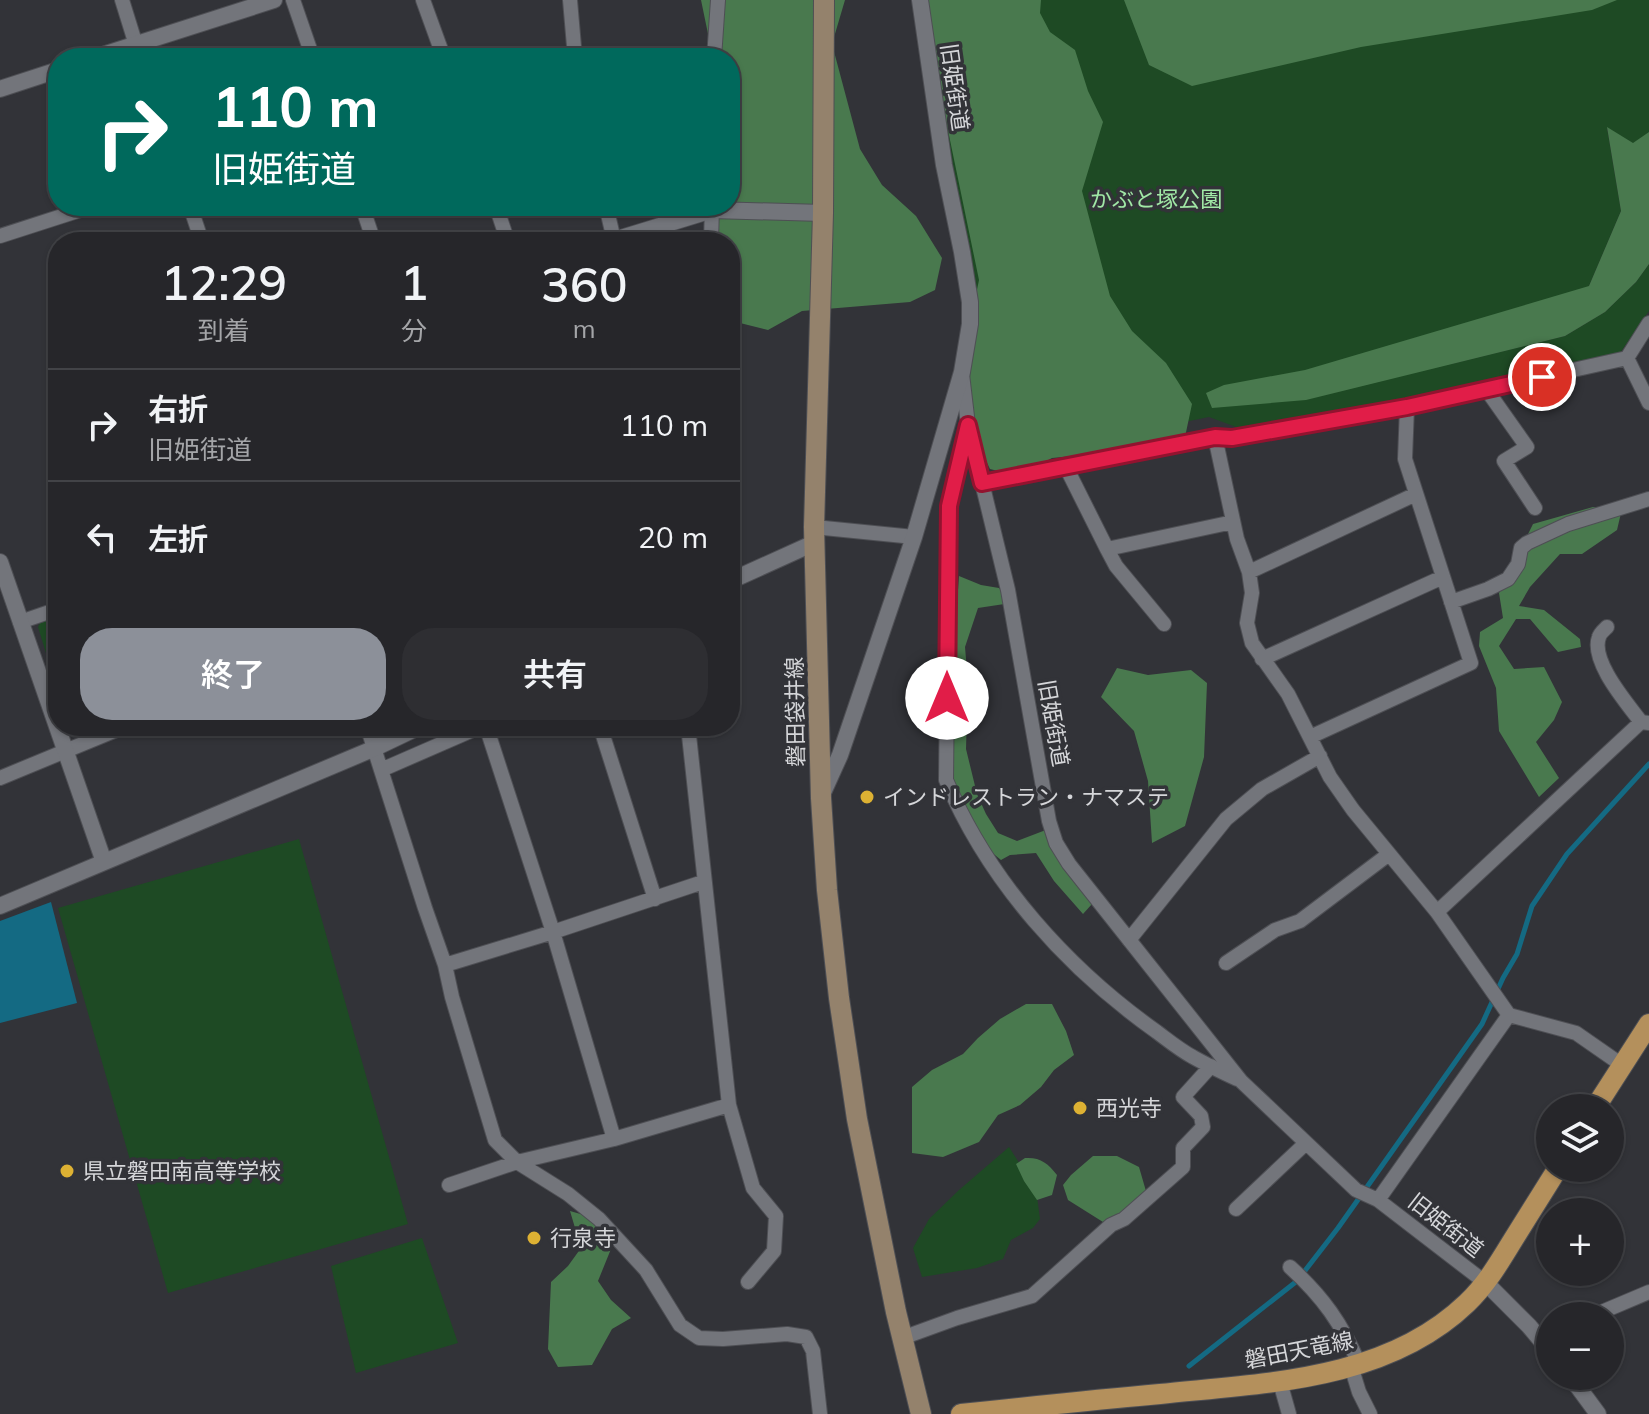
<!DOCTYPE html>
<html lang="ja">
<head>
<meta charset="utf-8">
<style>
  body { margin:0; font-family:Mulish,"Noto Sans JP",sans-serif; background:#2e2e32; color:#f1f3f6; height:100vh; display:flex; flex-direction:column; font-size:30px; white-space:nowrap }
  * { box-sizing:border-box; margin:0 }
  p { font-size:26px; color:#a4a5a8 }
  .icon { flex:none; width:44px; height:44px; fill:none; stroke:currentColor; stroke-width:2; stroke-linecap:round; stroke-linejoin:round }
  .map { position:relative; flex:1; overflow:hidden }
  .panel { position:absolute; left:48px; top:232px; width:692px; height:504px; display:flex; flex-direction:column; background:#26262a; border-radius:32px; box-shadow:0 2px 6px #0004,0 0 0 2px #424347 }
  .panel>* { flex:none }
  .top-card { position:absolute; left:48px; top:48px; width:692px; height:168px; border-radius:32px; box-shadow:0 2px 6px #0004,0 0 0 2px #424347; background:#00695c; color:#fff; overflow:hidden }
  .buttons { position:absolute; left:1536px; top:1094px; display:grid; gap:16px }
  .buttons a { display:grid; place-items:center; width:88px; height:88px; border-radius:50%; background:#26262a; box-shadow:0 2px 6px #0004,0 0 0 2px #424347; font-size:40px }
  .pin { position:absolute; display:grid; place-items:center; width:68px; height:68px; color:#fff; margin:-34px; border:4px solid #fff; border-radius:50%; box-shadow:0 2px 8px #0007 }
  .me { position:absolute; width:88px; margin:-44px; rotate:0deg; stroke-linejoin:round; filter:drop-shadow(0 0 6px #0008) }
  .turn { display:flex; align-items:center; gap:28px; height:168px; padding:0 32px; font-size:36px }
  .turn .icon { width:104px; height:104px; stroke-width:2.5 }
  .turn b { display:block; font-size:56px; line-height:68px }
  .eta { display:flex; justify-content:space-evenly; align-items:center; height:136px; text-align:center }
  .eta b { font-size:48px; font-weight:600; line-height:56px }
  .button { display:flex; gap:16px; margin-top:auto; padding:16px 32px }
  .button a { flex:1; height:92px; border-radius:32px; background:#8c9099; color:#fff; font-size:32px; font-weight:600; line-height:92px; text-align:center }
  .button a+a { background:#2e2e32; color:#f1f3f6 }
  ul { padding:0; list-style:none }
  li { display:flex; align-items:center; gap:24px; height:112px; padding:0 32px; border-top:2px solid #424347 }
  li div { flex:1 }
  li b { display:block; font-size:30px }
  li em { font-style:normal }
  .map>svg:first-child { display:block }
</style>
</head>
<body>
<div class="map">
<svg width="1649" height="1414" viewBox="0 0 1649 1414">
  <rect width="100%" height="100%" fill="#323338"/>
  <!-- green -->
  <path fill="#1e4a24" d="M 920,0 L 1649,0 L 1649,132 L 1634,144 L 1607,128 L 1621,211 L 1589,286 L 1451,364 L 1565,336 L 1605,312 L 1636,282 L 1649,264 L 1649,311 L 1618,356 L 1247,431 L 1209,417 L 998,460 Z
    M 58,615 L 58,692 L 38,627 L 41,621 Z
    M 299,839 L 408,1224 L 168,1293 L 58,908 Z
    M 1009,1147 L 1036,1189 L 1040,1219 L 1033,1228 L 1011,1240 L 1003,1259 L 977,1268 L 922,1277 L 913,1248 L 929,1219 L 959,1190 Z
    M 422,1238 L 458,1343 L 356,1373 L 331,1266 Z"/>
  <!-- forest -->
  <path fill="#49794e" d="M 701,0 L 845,0 L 832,44 L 860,149 L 882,185 L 916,216 L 942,258 L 935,290 L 910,302 L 802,311 L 768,330 L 740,323 L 730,303 L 730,242 L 718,242 L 718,206 L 730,206 L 730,58 L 713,58 Z
    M 921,0 L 1041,0 L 1040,13 L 1050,32 L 1075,50 L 1088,91 L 1103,122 L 1082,191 L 1110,296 L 1132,331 L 1166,363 L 1192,404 L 1185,437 L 1159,448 L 1052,458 L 1018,476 L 990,469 L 968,425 L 968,333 L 979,280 Z
    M 1124,0 L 1617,0 L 1592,10 L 1361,47 L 1192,86 L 1149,65 Z
    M 1607,127 L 1633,143 L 1649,132 L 1649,264 L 1636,282 L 1605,312 L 1565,336 L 1306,400 L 1212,408 L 1206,393 L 1224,385 L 1305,370 L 1589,286 L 1621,211 Z
    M 1593,507 L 1614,510 L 1621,513 L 1617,530 L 1582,554 L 1560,554 L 1530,587 L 1519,606 L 1544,610 L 1580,639 L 1581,647 L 1558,652 L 1530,619 L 1516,619 L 1499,646 L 1514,669 L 1544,667 L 1562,702 L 1554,720 L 1536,742 L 1559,778 L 1539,797 L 1499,731 L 1496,688 L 1479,646 L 1480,632 L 1503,618 L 1499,593 L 1533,524 Z
    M 959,576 L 981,585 L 999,588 L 1011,603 L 978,608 L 965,647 L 968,682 L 966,749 L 977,794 L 986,814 L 998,833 L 1017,841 L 1051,828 L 1092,904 L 1083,914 L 1054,881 L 1036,853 L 1010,855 L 1001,860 L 974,838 L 949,787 L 946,756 Z
    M 1117,668 L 1148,675 L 1191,670 L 1207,683 L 1204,757 L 1185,826 L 1152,843 L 1148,781 L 1134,731 L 1101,697 Z
    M 1026,1004 L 1052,1004 L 1066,1031 L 1074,1055 L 1054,1070 L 1041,1087 L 1020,1105 L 998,1115 L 979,1142 L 943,1157 L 912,1153 L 912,1087 L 932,1070 L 963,1054 L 978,1038 L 1000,1019 Z
    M 1093,1156 L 1117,1156 L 1139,1167 L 1148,1198 L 1103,1222 L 1068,1200 L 1063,1185 L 1071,1175 Z
    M 1025,1158 C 1040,1157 1048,1163 1057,1175 L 1052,1195 L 1037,1200 L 1024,1181 L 1016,1164 Z
    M 570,1211 L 591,1217 L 613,1244 L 598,1281 L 611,1300 L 631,1318 L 612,1329 L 592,1365 L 558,1367 L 548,1349 L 551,1282 L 568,1266 L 581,1248 Z"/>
  <!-- water -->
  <path fill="#146a83" d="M 51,902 L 77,1003 L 0,1023 L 0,921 Z"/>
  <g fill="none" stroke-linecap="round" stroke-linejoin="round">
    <!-- stream -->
    <path stroke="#146a83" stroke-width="5" d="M 1189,1366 L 1297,1281 L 1338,1228 L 1482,1024 L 1503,978 L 1517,954 L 1532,906 L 1567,854 L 1649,764"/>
    <defs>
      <path id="minor" d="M 122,0 L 140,58
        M 293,0 L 313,58
        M 423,0 L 444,58
        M 570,0 L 575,58
        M 714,58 L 718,0
        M 190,206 L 202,242
        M 362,206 L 374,242
        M 496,206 L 508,242
        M 606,206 L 614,240
        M 0,236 L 93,206
        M 711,242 L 712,206
        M 1627,358 L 1649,403
        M 962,374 L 968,425 L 1008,590 L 1049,821 L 1056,843 L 1069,864 L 1241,1081 L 1356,1190 L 1378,1200 L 1486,1283
        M 1486,389 L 1527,447 L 1504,461 L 1535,508
        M 967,429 L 949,506 L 946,780 C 989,882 1068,969 1157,1032 C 1169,1041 1180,1050 1193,1057 C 1207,1065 1222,1072 1237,1079
        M 1215,437 L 1237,539 L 1249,572 L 1252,593 L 1247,623 L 1252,643 L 1288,694 L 1330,777 L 1353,810 L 1437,912 L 1509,1015 L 1576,1033 L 1622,1065
        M 1066,467 L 1107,549 L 1233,522
        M 982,483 L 1215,437 L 1232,438 L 1407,407 L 1627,358 L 1649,323
        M 814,527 L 914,537
        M 1107,549 L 1116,566 L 1164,624
        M 1249,572 L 1416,494
        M 1451,602 L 1488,589 L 1508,579 L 1518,564 L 1521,548 L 1527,543 L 1568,524 L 1649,499
        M 20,622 L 58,609
        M 1607,627 C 1604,630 1600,633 1599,637 C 1590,661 1627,703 1641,722
        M 1262,659 L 1443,577
        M 367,726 L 425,908 L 445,965 L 452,997 L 495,1140 L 517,1162 L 568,1194 L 599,1219 L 646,1270 L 680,1325 L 699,1338 L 723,1339 L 787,1334 L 806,1337 L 813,1351 L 820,1414
        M 486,726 L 553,932 L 614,1139
        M 600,726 L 655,899
        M 1310,737 L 1471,663 L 1405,459 L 1407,407
        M 381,770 L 482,726
        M 0,778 L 126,726
        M 1437,912 L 1641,722 L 1649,723
        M 1129,940 L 1226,819 L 1262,789 L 1320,756
        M 1226,963 L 1275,930 L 1300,921 L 1389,854
        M 445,965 L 553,932 L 703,882
        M 729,1105 L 753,1188 L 776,1216 L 774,1251 L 748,1282
        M 449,1185 L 517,1162 L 614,1139 L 729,1105 L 688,726
        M 1378,1200 L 1509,1015
        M 1236,1209 L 1306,1143
        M 1290,1267 C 1323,1297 1342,1324 1359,1364
        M 1596,1316 L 1604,1311 L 1649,1292
        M 902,1338 L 957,1318 L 1032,1296 L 1111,1225 L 1124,1219 L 1183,1167 L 1183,1148 L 1203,1127 L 1201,1116 L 1183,1097 L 1211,1066
        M 1351,1366 L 1359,1392 L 1370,1414
        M 1280,1382 L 1289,1414"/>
      <path id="tertiary" d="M 93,58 L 274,0
        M 0,89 L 58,70
        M 608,242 L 712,210 L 823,213
        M 0,562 L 104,862
        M 730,581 L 814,543
        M 821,797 L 840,755 L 914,537 L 962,372 L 970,324 L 970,302 L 962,252 L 944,165 L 920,0
        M 0,906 L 375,748 L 421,726
        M 1486,1283 L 1529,1326 L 1550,1351
        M 1570,1376 L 1598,1414"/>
      <path id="secondary" d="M 824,0 L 823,213 L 814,527 L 821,798 L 827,890 L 839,998 L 857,1119 L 896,1312 L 921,1414"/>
      <path id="primary" d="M 1595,1108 L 1649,1024
        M 961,1414 C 1027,1407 1093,1400 1160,1394 C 1265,1383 1386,1381 1467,1303 C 1486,1285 1499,1263 1513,1240 C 1528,1216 1543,1192 1558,1168"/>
    </defs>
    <!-- minor casing -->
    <use href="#minor" stroke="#4e4f54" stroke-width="16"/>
    <!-- tertiary casing -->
    <use href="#tertiary" stroke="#4e4f54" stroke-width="18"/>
    <!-- secondary casing -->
    <use href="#secondary" stroke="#4e4f54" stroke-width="22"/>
    <!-- primary casing -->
    <use href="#primary" stroke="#4e4f54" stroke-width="22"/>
    <!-- minor -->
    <use href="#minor" stroke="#73757b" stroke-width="14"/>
    <!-- tertiary -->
    <use href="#tertiary" stroke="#73757b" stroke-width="16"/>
    <!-- secondary -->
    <use href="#secondary" stroke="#94826c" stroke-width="20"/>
    <!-- primary -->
    <use href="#primary" stroke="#b4905c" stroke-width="20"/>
  </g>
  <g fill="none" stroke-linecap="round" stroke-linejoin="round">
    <defs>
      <path id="route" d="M 947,698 L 949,506 L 968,425 L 982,483 L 1215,437 L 1232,438 L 1407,407 L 1542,377"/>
    </defs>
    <!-- route casing -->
    <use href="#route" stroke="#92132f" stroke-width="20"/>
    <!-- route -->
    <use href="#route" stroke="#e11d48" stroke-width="14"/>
  </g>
  <!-- markers -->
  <g fill="#ddb133" stroke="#323338" stroke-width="3">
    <circle cx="867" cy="797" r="8"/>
    <circle cx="1080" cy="1108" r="8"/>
    <circle cx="67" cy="1171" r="8"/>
    <circle cx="534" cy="1238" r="8"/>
  </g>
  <g text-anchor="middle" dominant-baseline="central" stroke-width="7" stroke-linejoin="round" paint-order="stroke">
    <!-- street labels -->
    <g font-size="22" fill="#d5d6d9" stroke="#323338">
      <text transform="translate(955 87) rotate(82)">旧姫街道</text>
      <text transform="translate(795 712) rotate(-91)">磐田袋井線</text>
      <text transform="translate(1054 723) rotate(80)">旧姫街道</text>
      <text transform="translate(1446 1225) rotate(38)">旧姫街道</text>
      <text transform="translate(1299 1350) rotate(-11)">磐田天竜線</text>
    </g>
    <!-- park labels -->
    <g font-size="22" fill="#a1e8a6" stroke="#323338">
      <text x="1156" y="199">かぶと塚公園</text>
    </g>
    <!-- poi labels -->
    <g font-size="22" fill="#d5d6d9" stroke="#323338" text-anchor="start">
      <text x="883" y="797">インドレストラン・ナマステ</text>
      <text x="1096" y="1108">西光寺</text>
      <text x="83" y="1171">県立磐田南高等学校</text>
      <text x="550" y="1238">行泉寺</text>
    </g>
  </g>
</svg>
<div class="buttons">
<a><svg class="icon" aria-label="layers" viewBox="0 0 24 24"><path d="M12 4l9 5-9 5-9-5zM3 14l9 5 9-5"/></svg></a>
<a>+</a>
<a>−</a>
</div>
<div class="pin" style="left:1542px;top:377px;background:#d93025"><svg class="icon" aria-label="arrive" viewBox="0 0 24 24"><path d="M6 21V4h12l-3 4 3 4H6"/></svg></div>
<svg class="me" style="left:947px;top:698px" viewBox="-20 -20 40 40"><circle r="19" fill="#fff"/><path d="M0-13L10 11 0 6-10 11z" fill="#e11d48"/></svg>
<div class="top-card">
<div class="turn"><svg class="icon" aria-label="right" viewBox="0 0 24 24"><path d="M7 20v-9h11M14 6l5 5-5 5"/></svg><div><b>110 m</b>旧姫街道</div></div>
</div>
<section class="panel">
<div class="eta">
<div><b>12:29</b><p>到着</p></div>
<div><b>1</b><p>分</p></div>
<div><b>360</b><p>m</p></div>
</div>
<ul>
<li><svg class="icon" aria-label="right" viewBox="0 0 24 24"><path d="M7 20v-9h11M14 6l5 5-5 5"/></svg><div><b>右折</b><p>旧姫街道</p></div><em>110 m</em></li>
<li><svg class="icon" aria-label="left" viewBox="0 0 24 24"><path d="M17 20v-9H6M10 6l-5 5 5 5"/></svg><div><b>左折</b></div><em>20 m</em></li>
</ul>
<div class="button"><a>終了</a><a>共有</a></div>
</section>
</div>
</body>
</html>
